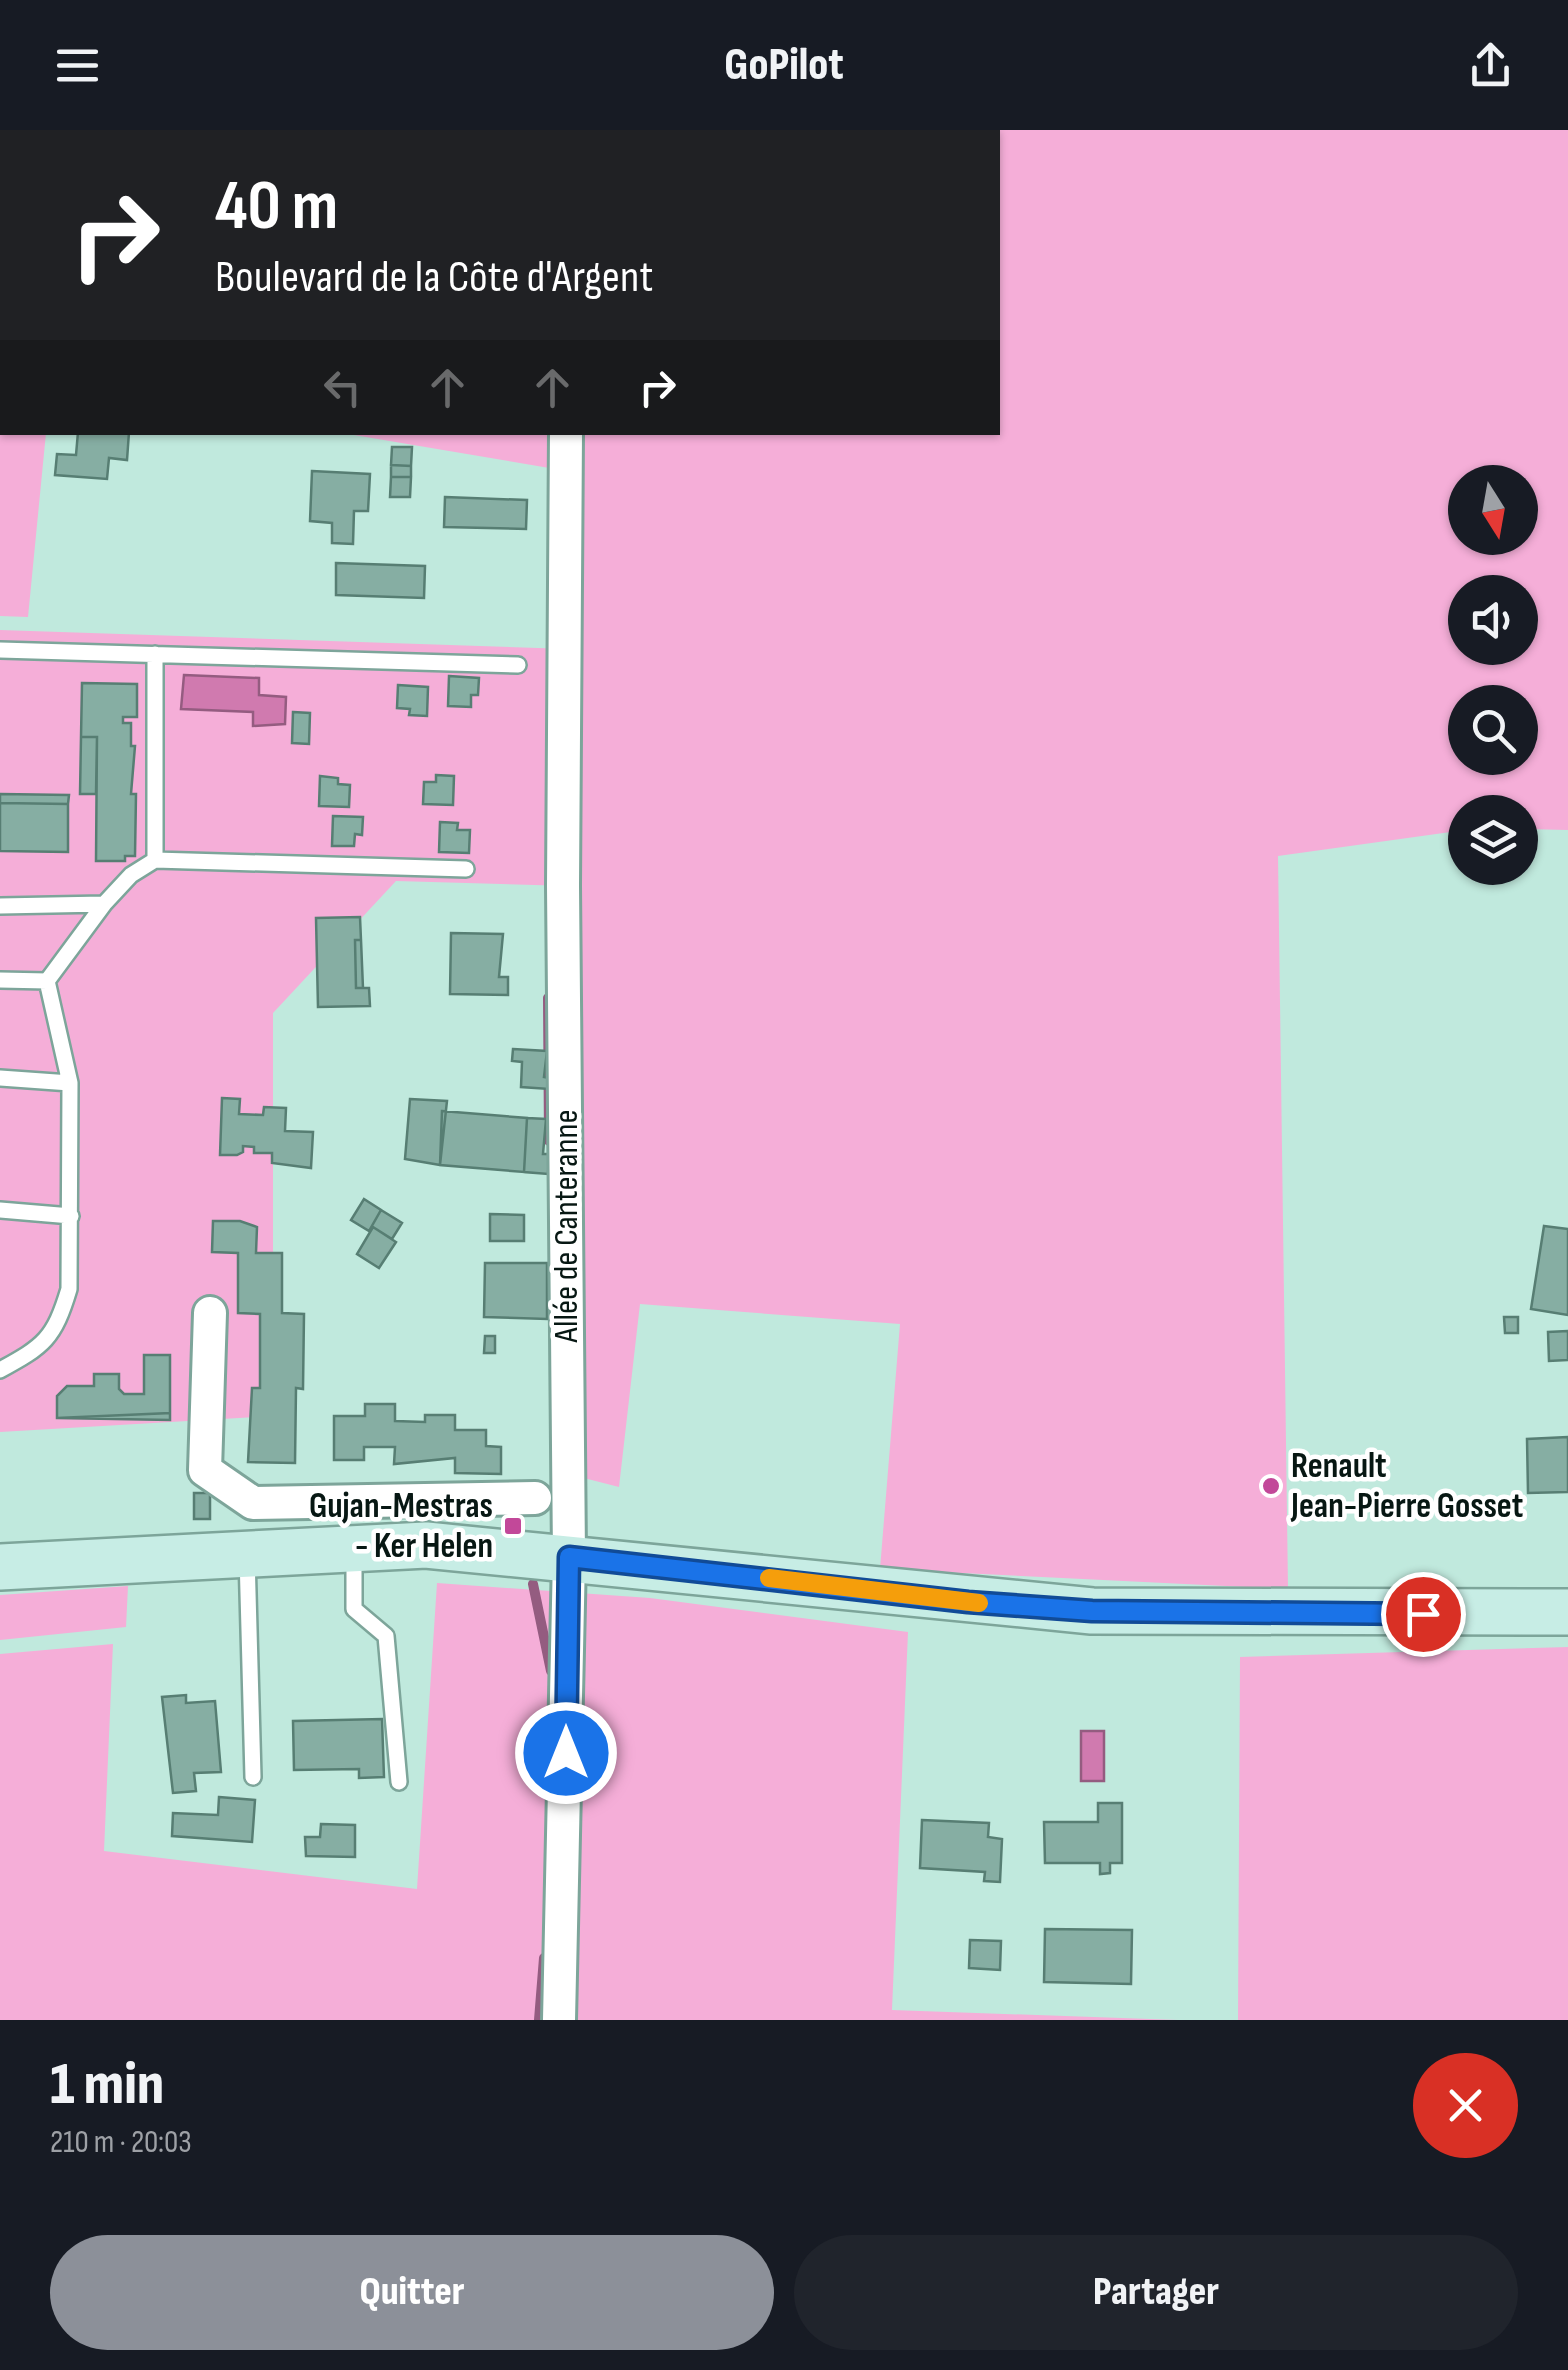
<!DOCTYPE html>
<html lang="fr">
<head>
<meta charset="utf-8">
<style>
  body { margin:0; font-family:"Sofia Sans Condensed",sans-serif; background:#20242c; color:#f1f3f6; height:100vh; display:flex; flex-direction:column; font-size:38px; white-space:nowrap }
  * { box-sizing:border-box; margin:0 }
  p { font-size:32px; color:#9ea1a6 }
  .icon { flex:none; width:55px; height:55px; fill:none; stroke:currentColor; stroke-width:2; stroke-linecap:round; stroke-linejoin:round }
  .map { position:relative; height:1890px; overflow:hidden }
  .side { display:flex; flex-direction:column; background:#171b24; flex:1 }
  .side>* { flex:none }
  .top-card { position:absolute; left:0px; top:0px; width:1000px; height:305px; box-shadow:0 2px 8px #0004; background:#202124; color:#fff; overflow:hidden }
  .needle { width:65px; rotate:169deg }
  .fabs { position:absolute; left:1448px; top:335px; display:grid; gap:20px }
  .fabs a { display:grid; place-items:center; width:90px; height:90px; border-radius:50%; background:#171b24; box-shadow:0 2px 8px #0004; font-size:50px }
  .pin { position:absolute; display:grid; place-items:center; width:85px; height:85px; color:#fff; margin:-42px; border:5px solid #fff; border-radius:50%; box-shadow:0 2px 10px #0007 }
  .me { position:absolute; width:110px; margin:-55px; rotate:0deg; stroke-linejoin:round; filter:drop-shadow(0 0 8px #0008) }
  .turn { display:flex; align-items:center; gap:35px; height:210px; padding:0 50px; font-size:45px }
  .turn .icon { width:130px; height:130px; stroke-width:2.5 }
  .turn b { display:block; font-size:70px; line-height:85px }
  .lanes { display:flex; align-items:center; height:95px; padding:0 50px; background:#0003; justify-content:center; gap:50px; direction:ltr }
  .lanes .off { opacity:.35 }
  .round { display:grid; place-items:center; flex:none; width:105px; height:105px; border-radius:52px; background:#20242c }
  .head { display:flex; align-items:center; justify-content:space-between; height:170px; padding:0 50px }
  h1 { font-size:60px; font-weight:800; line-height:75px }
  .button { display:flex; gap:20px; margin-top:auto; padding:20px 50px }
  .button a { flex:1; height:115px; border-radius:60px; background:#8c9099; color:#fff; font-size:40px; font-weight:800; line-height:115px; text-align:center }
  .button a+a { background:#20242c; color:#f1f3f6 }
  header { display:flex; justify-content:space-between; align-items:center; height:130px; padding:0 50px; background:#171b24; font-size:45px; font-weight:800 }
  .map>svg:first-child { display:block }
</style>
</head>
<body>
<header><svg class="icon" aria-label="menu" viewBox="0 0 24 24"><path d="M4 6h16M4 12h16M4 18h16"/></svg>GoPilot<svg class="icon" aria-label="share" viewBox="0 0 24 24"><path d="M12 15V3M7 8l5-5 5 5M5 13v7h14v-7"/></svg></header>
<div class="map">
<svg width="1568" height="1890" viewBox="0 0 1568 1890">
  <rect width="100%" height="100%" fill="#c0e9dd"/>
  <!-- green -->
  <path fill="#f5aed8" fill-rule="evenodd" d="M 0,0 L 1568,0 L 1568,700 L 1520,699 L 1520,682 L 1465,682 L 1465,700 L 1278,726 L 1288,1459 L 880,1439 L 900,1194 L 640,1174 L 619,1357 L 576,1346 L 570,756 L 396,751 L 273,883 L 273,1286 L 0,1302 L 0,500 L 568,519 L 567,341 L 342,303 L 998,302 L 998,2 L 2,2 L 2,302 L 46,303 L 28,487 L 0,486 ZM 1465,352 L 1520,352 L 1520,408 L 1465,408 ZM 1465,462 L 1520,462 L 1520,518 L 1465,518 ZM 1465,572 L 1520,572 L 1520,628 L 1465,628 Z
    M 437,1453 L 650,1468 L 908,1502 L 892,1880 L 1178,1890 L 0,1890 L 0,1524 L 113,1514 L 104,1721 L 417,1759 Z
    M 128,1456 L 126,1497 L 0,1510 L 0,1465 Z
    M 1568,1517 L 1568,1890 L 1238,1890 L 1240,1527 Z"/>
  <!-- water -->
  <path fill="#d07aaf" stroke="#945c80" stroke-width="2.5" d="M 184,545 L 259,548 L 259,565 L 286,567 L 285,594 L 253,596 L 253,582 L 181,579 Z
    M 1081,1601 L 1104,1601 L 1104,1651 L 1081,1651 Z"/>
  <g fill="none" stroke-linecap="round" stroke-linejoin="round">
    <!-- stream -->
    <path stroke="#945c80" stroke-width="10" d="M 547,0 L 547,2
      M 548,868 L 549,1011
      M 533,1454 L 551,1541
      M 539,1890 L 544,1828"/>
  </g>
  <!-- building -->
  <path fill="#86aea3" stroke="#577e73" stroke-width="2.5" d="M 78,302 L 129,302 L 127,330 L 109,328 L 107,349 L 55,345 L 57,324 L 76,325 Z
    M 392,317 L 412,317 L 411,336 L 391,335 Z
    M 391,335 L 411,336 L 411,347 L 391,347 Z
    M 312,341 L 370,344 L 368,381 L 354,381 L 353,414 L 332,413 L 332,393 L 310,391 Z
    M 391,347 L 411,347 L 410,367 L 390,367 Z
    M 445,367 L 527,370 L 526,399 L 444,397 Z
    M 336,433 L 425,436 L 424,468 L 336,465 Z
    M 449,546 L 479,548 L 478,565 L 471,565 L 471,577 L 448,576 Z
    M 82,553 L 137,554 L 137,587 L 123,587 L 123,593 L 131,593 L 131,616 L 135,616 L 131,664 L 136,664 L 135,726 L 125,726 L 125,731 L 96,731 L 97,607 L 81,607 Z
    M 398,555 L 428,557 L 427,586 L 409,585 L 410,579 L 397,578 Z
    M 293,582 L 310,583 L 309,614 L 292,613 Z
    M 81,607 L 97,607 L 96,664 L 80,664 Z
    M 436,645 L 454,646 L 453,675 L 423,674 L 424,652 L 436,652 Z
    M 320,646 L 338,648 L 338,654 L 350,655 L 349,677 L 319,676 Z
    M 0,664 L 69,665 L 68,674 L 0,673 Z
    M 0,673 L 68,674 L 68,722 L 0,721 Z
    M 333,686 L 363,687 L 362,705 L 355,704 L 354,716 L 332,716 Z
    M 440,692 L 458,693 L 457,700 L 470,700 L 469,723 L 439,722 Z
    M 360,787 L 361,810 L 355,810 L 356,858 L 369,858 L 370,876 L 318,877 L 316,788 Z
    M 451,803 L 503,804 L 499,847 L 508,847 L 508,865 L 450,864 Z
    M 355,810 L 361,810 L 363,858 L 356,858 Z
    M 513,919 L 547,921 L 544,947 L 549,948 L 549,959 L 521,957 L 522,932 L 512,931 Z
    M 222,968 L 240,969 L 239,984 L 263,985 L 264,977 L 286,978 L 285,1001 L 313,1002 L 311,1038 L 272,1033 L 272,1023 L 254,1023 L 254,1017 L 243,1016 L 243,1022 L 237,1025 L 220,1025 Z
    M 410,969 L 447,971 L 440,1035 L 405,1029 Z
    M 442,981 L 527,988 L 524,1042 L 440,1035 Z
    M 527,988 L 546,989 L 543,1024 L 549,1024 L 548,1044 L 524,1042 Z
    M 364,1069 L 381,1080 L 369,1101 L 351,1090 Z
    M 381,1080 L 402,1093 L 392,1109 L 373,1097 L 369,1101 Z
    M 490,1084 L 524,1085 L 524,1111 L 490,1111 Z
    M 213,1091 L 240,1091 L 257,1097 L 256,1123 L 282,1123 L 282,1183 L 304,1184 L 303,1259 L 296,1258 L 295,1333 L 248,1332 L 252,1258 L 260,1258 L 260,1184 L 238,1183 L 238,1123 L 212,1122 Z
    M 1544,1096 L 1568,1099 L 1568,1185 L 1531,1179 Z
    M 373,1097 L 396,1112 L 379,1138 L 357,1124 Z
    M 485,1133 L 547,1133 L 547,1189 L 484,1187 Z
    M 1504,1187 L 1518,1187 L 1518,1203 L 1505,1203 Z
    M 1568,1201 L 1568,1230 L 1549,1231 L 1548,1202 Z
    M 485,1206 L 495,1206 L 495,1223 L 484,1223 Z
    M 144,1225 L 170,1225 L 170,1283 L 57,1288 L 57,1266 L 67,1256 L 94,1256 L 94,1244 L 119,1244 L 119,1259 L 124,1264 L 144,1264 Z
    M 365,1274 L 395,1274 L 395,1291 L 425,1292 L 425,1285 L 455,1285 L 455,1300 L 486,1300 L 486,1316 L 501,1317 L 501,1344 L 455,1343 L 455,1328 L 394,1334 L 395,1317 L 364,1317 L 364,1330 L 334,1330 L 334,1286 L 365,1286 Z
    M 170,1283 L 170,1290 L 57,1288 Z
    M 1568,1307 L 1568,1362 L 1528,1363 L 1527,1309 Z
    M 194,1363 L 210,1363 L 210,1389 L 194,1389 Z
    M 186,1565 L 186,1573 L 215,1571 L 221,1642 L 194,1643 L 196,1661 L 173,1663 L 162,1567 Z
    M 382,1589 L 384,1647 L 359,1648 L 359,1639 L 294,1640 L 293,1591 Z
    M 219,1667 L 255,1670 L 252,1712 L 172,1706 L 173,1683 L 218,1685 Z
    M 1098,1673 L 1122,1673 L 1122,1733 L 1110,1733 L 1110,1743 L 1100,1744 L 1100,1733 L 1045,1733 L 1044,1692 L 1098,1692 Z
    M 922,1690 L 989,1693 L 988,1707 L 1002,1709 L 1000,1752 L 984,1751 L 985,1742 L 920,1738 Z
    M 321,1694 L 355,1695 L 355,1727 L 306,1726 L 305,1707 L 320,1707 Z
    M 1045,1799 L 1132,1800 L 1131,1854 L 1044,1852 Z
    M 970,1810 L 1001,1811 L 1000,1840 L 969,1838 Z"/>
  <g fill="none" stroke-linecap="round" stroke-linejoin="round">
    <defs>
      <path id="lane" d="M 0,520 L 518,535
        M 155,730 L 155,524
        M 0,776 L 104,774
        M 0,850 L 47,851
        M 0,948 L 70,953
        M 0,1080 L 71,1086
        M 0,1240 C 44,1216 54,1209 69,1159 L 70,953 L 47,851 L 104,774 L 131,745 L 155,730 L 466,739
        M 354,1422 L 354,1479 L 386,1506 L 399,1652
        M 247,1426 L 253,1647"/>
      <path id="street" d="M 569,2 L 569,0
        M 210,1183 L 205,1340 L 253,1373 L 535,1368
        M 559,1890 L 569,1427 L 563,756 L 566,302"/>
      <path id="secondary" d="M 0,1437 L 426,1415 L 1092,1481 L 1568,1482"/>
    </defs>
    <!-- lane casing -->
    <use href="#lane" stroke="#7da59a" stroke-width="20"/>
    <!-- street casing -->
    <use href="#street" stroke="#7da59a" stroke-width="38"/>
    <!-- secondary casing -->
    <use href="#secondary" stroke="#7da59a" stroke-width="50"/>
    <!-- lane -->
    <use href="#lane" stroke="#fff" stroke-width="15"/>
    <!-- street -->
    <use href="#street" stroke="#fff" stroke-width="32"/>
    <!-- secondary -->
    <use href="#secondary" stroke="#c7ede5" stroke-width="45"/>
  </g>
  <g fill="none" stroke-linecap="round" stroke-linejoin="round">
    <defs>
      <path id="route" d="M 566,1623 L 569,1427 L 968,1472 L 1092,1481 L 1423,1484"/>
    </defs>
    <!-- route casing -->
    <use href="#route" stroke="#114b97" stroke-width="25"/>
    <!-- route -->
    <use href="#route" stroke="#1a73e8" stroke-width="18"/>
    <!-- slow -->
    <path stroke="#f59e0b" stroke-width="18" d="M 769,1448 L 979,1473"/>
  </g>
  <!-- markers -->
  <g fill="#c24899" stroke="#fff" stroke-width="4">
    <circle cx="1271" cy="1356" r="10"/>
    <rect x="503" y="1386" width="20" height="20" rx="5"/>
  </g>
  <g text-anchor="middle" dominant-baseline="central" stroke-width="9" stroke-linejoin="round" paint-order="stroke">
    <!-- street labels -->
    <g font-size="35" fill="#071713" stroke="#fff">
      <text transform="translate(566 1096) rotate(-90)">Allée de Canteranne</text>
    </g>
    <!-- poi labels -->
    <g font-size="35" font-weight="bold" fill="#071713" stroke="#fff" text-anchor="start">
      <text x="1291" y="1336">Renault<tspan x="1291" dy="40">Jean-Pierre Gosset</tspan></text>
      <text x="493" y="1376" text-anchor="end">Gujan-Mestras<tspan x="493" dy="40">- Ker Helen</tspan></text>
    </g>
  </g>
</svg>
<div class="fabs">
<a><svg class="needle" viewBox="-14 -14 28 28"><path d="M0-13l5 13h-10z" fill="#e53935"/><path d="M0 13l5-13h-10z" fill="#9ea1a6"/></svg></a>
<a><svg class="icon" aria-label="sound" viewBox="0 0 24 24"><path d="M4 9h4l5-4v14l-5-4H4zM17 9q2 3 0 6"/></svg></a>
<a><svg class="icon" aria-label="search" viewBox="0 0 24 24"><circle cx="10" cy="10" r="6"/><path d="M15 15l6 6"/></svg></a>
<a><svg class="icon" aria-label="layers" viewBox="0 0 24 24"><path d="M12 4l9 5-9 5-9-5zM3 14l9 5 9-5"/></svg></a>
</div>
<div class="pin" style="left:1423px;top:1484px;background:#d93025"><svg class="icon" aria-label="arrive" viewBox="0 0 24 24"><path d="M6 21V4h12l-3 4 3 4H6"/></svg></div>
<svg class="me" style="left:566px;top:1623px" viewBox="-20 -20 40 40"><circle r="17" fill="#1a73e8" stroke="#fff" stroke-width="3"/><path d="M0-11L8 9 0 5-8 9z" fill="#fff"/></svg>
<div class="top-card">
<div class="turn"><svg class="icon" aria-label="right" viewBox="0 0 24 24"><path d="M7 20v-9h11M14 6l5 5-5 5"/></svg><div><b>40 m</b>Boulevard de la Côte d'Argent</div></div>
<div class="lanes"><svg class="icon off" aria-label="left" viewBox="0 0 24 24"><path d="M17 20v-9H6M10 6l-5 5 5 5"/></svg><svg class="icon off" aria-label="ahead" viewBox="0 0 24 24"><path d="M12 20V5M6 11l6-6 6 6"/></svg><svg class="icon off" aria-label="ahead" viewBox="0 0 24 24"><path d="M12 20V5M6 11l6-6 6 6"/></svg><svg class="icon" aria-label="right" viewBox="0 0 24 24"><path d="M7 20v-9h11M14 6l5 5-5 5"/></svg></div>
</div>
</div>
<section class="side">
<div class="head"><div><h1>1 min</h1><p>210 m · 20:03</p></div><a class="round" style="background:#d93025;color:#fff"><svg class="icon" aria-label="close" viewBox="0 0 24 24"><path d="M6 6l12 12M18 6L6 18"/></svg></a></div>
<div class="button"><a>Quitter</a><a>Partager</a></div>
</section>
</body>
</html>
